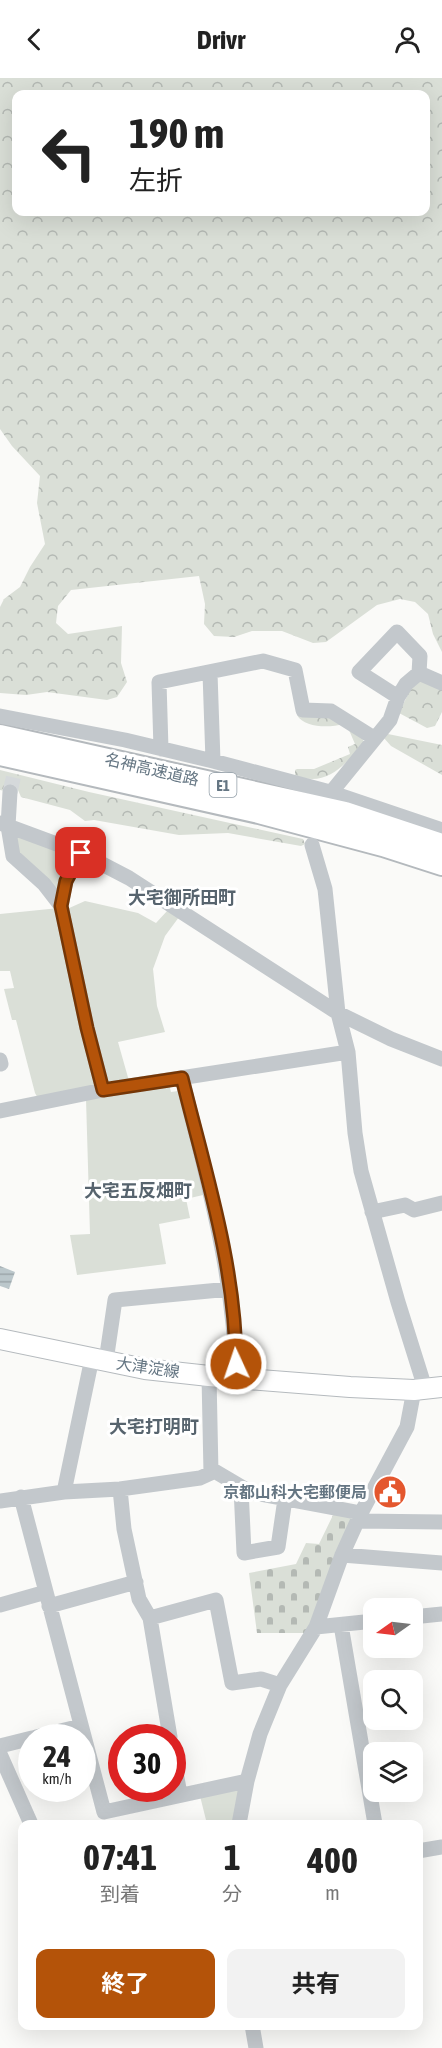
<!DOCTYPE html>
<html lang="ja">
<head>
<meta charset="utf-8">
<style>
  body { margin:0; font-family:"Asap Condensed","Noto Sans JP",sans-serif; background:#f2f2f2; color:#222; height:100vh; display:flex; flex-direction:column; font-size:22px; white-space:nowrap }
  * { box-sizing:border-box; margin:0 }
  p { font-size:20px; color:#767676 }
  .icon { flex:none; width:33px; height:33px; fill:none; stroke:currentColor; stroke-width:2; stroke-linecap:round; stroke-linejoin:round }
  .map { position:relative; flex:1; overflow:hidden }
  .side { position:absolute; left:18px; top:1742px; width:405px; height:210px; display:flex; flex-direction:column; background:#fff; border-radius:12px; box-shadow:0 6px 24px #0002 }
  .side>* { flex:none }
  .banner { position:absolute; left:12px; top:12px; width:418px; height:126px; border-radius:12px; box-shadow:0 6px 24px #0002; background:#fff; color:#222; overflow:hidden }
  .needle { width:39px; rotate:256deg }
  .tools { position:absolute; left:363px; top:1520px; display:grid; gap:12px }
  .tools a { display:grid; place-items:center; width:60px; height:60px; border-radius:12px; background:#fff; box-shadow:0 6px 24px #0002; font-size:30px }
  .speed { position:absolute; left:18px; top:1646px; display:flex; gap:12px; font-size:30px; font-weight:700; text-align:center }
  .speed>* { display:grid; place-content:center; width:78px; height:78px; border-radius:50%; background:#fff; box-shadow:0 6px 24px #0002; line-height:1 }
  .speed small { font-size:15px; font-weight:400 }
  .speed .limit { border:9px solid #d22; background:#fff; color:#111 }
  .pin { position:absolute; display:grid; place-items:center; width:51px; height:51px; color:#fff; margin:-26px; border-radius:12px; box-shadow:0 3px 9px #0006 }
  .me { position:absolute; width:66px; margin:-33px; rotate:357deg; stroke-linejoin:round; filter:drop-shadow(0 0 4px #0008) }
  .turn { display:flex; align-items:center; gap:21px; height:126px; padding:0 18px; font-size:27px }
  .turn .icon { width:78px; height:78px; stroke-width:2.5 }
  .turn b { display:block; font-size:42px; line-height:51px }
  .eta { display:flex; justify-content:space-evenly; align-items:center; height:102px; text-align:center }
  .eta b { font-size:36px; font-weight:700; line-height:42px }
  .button { display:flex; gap:12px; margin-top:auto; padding:12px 18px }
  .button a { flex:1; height:69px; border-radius:12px; background:#b45309; color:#fff; font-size:24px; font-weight:700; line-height:69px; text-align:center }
  .button a+a { background:#f2f2f2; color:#222 }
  header { display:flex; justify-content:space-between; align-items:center; height:78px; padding:0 18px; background:#fff; font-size:27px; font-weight:700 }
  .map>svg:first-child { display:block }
</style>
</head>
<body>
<header><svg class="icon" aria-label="back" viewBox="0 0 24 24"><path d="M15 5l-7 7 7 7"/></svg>Drivr<svg class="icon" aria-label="person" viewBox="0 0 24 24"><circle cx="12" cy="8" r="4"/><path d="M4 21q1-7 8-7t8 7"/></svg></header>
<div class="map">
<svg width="442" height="1970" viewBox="0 0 442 1970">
  <defs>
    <pattern id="forest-crowns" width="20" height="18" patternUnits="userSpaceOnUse" patternTransform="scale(1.5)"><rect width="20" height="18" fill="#dadfd7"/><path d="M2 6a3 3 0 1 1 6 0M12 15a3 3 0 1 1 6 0" fill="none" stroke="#b4b9b4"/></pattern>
    <pattern id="cemetery-stones" width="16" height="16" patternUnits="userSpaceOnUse" patternTransform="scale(1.5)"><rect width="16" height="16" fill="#dadfd7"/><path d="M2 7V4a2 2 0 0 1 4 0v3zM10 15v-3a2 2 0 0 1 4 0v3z" fill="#b4b9b4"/></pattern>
    <pattern id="water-rules" width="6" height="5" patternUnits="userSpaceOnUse" patternTransform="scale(1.5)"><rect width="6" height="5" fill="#bbc7cb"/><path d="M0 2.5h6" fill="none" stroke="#9ca6aa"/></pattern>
  </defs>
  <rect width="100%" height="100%" fill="#fafaf8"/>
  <!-- green -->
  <path fill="#dadfd7" d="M 12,753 L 74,779 L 59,815 L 14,774 Z
    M 85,823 L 138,835 L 156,845 L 168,832 L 179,839 L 165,858 L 153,891 L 157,928 L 165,954 L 118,964 L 129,1003 L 109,1008 L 104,1001 L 67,831 Z
    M 59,830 L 97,1006 L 39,1022 L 35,1015 L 16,942 L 12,942 L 4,911 L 14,910 L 10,893 L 0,893 L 0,836 Z
    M 169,1006 L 171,1014 L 178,1013 L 203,1117 L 186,1121 L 190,1140 L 159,1146 L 166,1186 L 77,1197 L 70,1157 L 90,1156 L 86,1021 Z
    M 240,1710 L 235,1746 L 207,1746 L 200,1718 Z"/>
  <!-- forest -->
  <path fill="url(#forest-crowns)" fill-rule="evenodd" d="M 0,0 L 442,0 L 442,574 L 433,556 L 428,536 L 415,524 L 400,521 L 377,527 L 326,564 L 313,565 L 282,553 L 252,553 L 234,559 L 214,558 L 204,546 L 205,526 L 199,498 L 71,512 L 58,528 L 56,545 L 68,556 L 122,548 L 121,585 L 127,604 L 117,619 L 107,622 L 47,614 L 26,617 L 0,615 L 0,529 L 4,521 L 20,509 L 30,489 L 45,466 L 37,425 L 40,398 L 12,368 L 0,351 ZM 426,16 L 426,134 L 16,134 L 16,16 Z
    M 417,602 L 442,609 L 442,634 L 435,648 L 427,650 L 399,635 L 413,606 Z
    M 298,634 L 330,634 L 343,646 C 330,650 304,650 297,637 Z
    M 349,652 L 360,653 L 364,665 C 346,686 325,711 295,697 L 295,692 L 297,691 L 314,691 L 350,676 L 348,669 L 355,666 Z
    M 383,655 L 442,667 L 442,697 L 391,668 L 383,659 Z
    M 0,692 L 89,714 L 303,761 L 305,766 L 301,768 L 228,755 L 179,757 L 94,742 L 85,743 L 70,732 L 21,719 L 15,705 L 10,704 L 5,713 L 0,712 Z"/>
  <!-- cemetery -->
  <path fill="url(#cemetery-stones)" d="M 335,1433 L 353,1436 L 309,1555 L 257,1555 L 249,1495 L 296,1486 L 306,1465 L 319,1466 Z"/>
  <!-- water -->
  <path fill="url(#water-rules)" d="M 0,1188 L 15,1194 L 9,1211 L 0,1208 Z"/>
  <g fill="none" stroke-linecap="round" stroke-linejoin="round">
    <!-- minor-tunnel -->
    <path stroke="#d5d9db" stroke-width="15" stroke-dasharray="15 8" stroke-linecap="butt" d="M 10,714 L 20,671"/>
    <defs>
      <path id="major" d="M 0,1261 L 145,1291 L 209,1298 L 350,1309 L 414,1312 L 442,1309"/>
      <path id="highway" d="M 0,658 L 345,735 L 442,767
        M 0,676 L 259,734 L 383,767 L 442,786"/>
    </defs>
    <!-- major casing -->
    <use href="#major" stroke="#b5babe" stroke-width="22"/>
    <!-- highway casing -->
    <use href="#highway" stroke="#b4b9bd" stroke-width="26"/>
    <!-- minor -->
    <path stroke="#c3c8cc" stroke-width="15" d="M 210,595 L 213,683
      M 398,619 L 359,594 L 397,554 L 420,578 L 419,595
      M 0,638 L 125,662 L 213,683 L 330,714 L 442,752
      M 161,671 L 159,604 L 263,583 L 295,592 L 303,632 L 331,633 L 374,660
      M 10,714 L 8,748 L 13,778 L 44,806 L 61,828 L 87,950 L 103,1012
      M 329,717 L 390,642 L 398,619 L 406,606 L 419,595 L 442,605
      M 0,745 L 81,775 L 129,800 L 338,935 L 391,961 L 442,981
      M 312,767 L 325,811 L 338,935 L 348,974 L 355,1055 L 361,1093 L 398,1224 L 425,1310
      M 61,828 L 66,803 L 81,775
      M 0,982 L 1,986
      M 182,1000 C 206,1099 235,1197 236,1300
      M 0,1033 L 103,1012 L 348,974
      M 372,1134 L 405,1127 L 414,1132 L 442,1125
      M 106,1283 L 115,1222 L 230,1211
      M 211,1391 L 250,1414 L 361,1435
      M 241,1410 L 244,1475 L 278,1469 L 285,1421
      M 120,1411 L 124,1451 L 139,1521 L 150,1540 L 170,1659
      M 64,1414 L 92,1280
      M 21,1419 L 104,1734 L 247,1703
      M 0,1423 L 64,1414 L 120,1411 L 200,1400 L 211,1395 L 209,1298
      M 358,1443 L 442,1444
      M 342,1477 L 442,1485
      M 0,1527 L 46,1514
      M 49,1528 L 136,1504
      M 412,1539 L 442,1536
      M 150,1540 L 216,1522 L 232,1605 L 261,1601 L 280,1607
      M 341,1547 L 375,1746
      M 316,1549 L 374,1543
      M 36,1659 L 81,1648
      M 0,1668 L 32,1660
      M 172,1673 L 180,1716
      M 0,1676 L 31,1746
      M 239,1746 L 247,1703 L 260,1656 L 280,1607 L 316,1549 L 342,1477 L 361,1435 L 407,1349 L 414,1312
      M 418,1773 L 442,1769
      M 252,1947 L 256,1970"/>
    <!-- major -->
    <use href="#major" stroke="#fff" stroke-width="20"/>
    <!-- highway -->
    <use href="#highway" stroke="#fff" stroke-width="22"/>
  </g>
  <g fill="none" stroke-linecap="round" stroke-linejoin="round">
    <defs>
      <path id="route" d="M 81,775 L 66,803 L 61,828 L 87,950 L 103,1012 L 182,1000 C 205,1093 236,1189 236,1286"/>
    </defs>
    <!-- route casing -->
    <use href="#route" stroke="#753606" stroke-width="15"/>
    <!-- route -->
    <use href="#route" stroke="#b45309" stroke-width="10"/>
  </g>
  <!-- icons -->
  <defs>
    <symbol id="civic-disc" viewBox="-11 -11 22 22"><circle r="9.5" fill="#e4572e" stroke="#fff"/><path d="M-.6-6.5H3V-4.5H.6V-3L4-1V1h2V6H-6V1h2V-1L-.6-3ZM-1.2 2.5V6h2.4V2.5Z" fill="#fff"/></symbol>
  </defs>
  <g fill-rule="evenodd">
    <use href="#civic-disc" x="371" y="1395" width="38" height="38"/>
  </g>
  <g text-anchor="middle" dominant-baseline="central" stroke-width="6" stroke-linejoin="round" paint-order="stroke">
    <!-- shield labels -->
    <rect fill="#fff" stroke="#939fa8" stroke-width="1.5" x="209.5" y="695" width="27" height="24" rx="4.5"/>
    <g font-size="15" font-weight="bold" fill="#657683">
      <text x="223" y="707">E1</text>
    </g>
    <!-- street labels -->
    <g font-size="16" fill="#657683" stroke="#fff">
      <text transform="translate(152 691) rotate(13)">名神高速道路</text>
      <text transform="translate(148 1289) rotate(8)">大津淀線</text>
    </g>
    <!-- poi labels -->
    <g font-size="16" font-weight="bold" fill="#657683" stroke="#fff" text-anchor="end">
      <text x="367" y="1414">京都山科大宅郵便局</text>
    </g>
    <!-- neighbourhood labels -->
    <g font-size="18" font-weight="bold" fill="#57646e" stroke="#fff">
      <text x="182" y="819">大宅御所田町</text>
      <text x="138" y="1112">大宅五反畑町</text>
      <text x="154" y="1348">大宅打明町</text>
    </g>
  </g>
</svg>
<div class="tools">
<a><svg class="needle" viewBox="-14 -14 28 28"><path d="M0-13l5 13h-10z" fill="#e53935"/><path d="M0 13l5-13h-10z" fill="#767676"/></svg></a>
<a><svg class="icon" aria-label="search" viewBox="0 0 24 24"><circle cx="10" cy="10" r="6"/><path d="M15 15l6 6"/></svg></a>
<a><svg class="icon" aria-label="layers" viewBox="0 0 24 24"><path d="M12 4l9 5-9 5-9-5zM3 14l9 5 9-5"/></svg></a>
</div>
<div class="speed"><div>24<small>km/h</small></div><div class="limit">30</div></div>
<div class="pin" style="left:81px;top:775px;background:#d93025"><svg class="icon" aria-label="arrive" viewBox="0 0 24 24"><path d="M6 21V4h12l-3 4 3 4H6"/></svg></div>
<svg class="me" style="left:236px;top:1286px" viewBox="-20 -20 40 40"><circle r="17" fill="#b45309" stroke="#fff" stroke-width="3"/><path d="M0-11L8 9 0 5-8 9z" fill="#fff"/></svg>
<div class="banner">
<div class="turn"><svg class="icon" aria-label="left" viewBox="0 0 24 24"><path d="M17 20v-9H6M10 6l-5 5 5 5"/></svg><div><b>190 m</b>左折</div></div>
</div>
<section class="side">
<div class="eta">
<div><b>07:41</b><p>到着</p></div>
<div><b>1</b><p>分</p></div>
<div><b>400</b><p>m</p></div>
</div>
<div class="button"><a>終了</a><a>共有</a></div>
</section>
</div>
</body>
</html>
